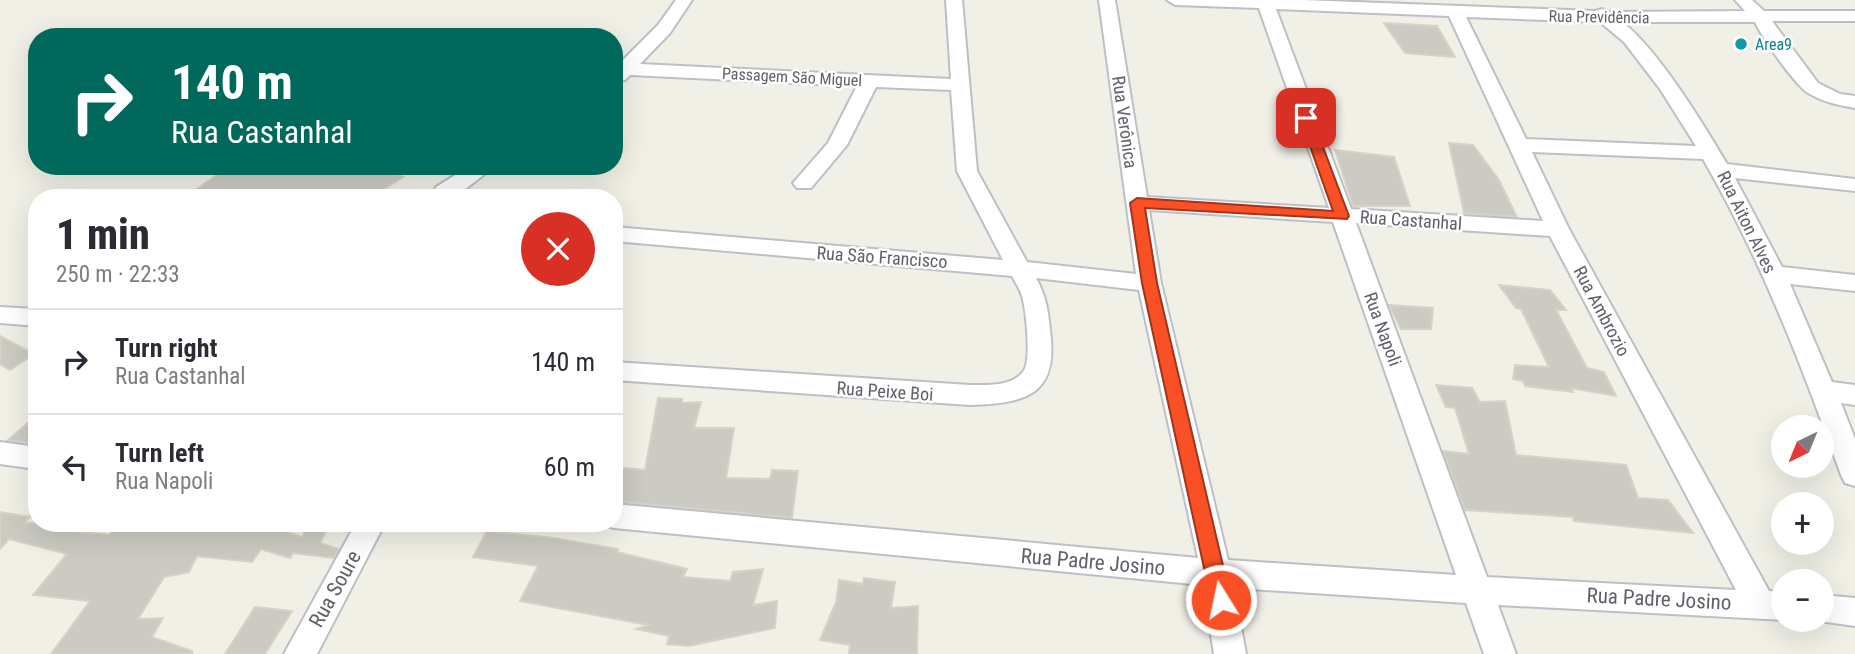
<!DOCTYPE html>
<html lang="en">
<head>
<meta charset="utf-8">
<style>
  body { margin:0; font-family:"Roboto Condensed",sans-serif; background:#f7f7f7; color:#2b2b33; height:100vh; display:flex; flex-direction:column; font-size:26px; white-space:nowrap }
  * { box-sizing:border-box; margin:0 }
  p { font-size:23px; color:#7c7c81 }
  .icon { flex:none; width:38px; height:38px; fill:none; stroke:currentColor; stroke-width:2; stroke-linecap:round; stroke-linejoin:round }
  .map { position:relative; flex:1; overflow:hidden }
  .side { position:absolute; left:28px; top:189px; width:595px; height:343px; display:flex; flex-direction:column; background:#fff; border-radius:28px; box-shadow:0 7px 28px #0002 }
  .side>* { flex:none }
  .hud { position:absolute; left:28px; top:28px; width:595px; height:147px; border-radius:28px; box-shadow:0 7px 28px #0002; background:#00695c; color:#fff; overflow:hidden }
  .needle { width:46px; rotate:223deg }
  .controls { position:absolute; left:1771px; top:415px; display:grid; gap:14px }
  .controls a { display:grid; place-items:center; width:63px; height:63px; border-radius:50%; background:#fff; box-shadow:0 7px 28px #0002; font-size:35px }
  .pin { position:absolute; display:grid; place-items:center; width:60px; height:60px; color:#fff; margin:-30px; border-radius:14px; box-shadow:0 4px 10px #0006 }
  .me { position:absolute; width:77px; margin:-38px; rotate:350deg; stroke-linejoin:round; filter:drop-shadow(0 0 5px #0008) }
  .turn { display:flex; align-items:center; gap:24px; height:147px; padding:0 28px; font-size:32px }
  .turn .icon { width:91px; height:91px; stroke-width:2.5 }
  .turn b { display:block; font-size:49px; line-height:60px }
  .round { display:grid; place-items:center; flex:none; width:74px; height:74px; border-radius:37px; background:#f7f7f7 }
  .headline { display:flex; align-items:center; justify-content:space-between; height:119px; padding:0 28px }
  h1 { font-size:42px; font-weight:800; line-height:52px }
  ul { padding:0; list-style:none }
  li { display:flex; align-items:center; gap:21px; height:105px; padding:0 28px; border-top:2px solid #e1e1e2 }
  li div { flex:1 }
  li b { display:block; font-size:26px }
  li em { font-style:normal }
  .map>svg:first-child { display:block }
</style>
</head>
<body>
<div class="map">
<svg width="1855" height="654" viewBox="0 0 1855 654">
  <rect width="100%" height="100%" fill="#f1f0e6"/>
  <!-- building -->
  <path fill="#cccbc3" stroke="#d7d3c4" stroke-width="2" d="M 1384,23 L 1437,26 L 1455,57 L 1405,53 Z
    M 1449,143 L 1473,145 L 1499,180 L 1517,217 L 1464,213 Z
    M 1335,150 L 1394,157 L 1410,206 L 1353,206 Z
    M 230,166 L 375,166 L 403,177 L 370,198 L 184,198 Z
    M 1499,285 L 1550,290 L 1566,310 L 1556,310 L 1587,368 L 1604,372 L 1616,396 L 1571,388 L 1573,392 L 1525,386 L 1523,381 L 1513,379 L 1515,365 L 1549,367 L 1521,309 L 1516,308 Z
    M 1389,305 L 1433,308 L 1431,329 L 1401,329 Z
    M 0,336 L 34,354 L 10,370 L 0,364 Z
    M 1436,385 L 1472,388 L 1480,402 L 1505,401 L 1516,455 L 1626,465 L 1638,498 L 1668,500 L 1693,533 L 1574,521 L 1573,517 L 1465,510 L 1443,451 L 1469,454 L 1455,408 L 1446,407 Z
    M 658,398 L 682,399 L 682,403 L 701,402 L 694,428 L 734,428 L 726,478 L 770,479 L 772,470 L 798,471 L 792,518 L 614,501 L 614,467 L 645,470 Z
    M 37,415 L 37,444 L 8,440 Z
    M 0,512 L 30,517 L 24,523 L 60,523 L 57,530 L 110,535 L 117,523 L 260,523 L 302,537 L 310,523 L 330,523 L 320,543 L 339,549 L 334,558 L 293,553 L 290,558 L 261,549 L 252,562 L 197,556 L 189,572 L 164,577 L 138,619 L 163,618 L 152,637 L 192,651 L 192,654 L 51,654 L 90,601 L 33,595 L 67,554 L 9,539 L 0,549 Z
    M 487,531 L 553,538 L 618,549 L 617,552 L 687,569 L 683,577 L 730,581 L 733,572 L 763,569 L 753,605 L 777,601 L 775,628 L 689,646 L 667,644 L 669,636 L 636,629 L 648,625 L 520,601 L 538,566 L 473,557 Z
    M 864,578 L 895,582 L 891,608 L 918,606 L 917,654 L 849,654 L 850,645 L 820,640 L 836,602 L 839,580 L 863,584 Z
    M 255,607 L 292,611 L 265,654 L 225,654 Z"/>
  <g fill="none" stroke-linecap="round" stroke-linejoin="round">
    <defs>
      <path id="minor" d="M 676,0 L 692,0 L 670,33 L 640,64 L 951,79 L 946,0 L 962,0 L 977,171 L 1027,262 L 1136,274 L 1099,0 L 1115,0 L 1147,197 L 1329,208 L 1259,8 L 1175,5 L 1167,0 L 1303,0 L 1595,11 L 1602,9 L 1609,12 L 1745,11 L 1735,0 L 1752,0 L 1764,11 L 1855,11 L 1855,21 L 1772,21 L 1818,83 L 1840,94 L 1855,96 L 1855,108 C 1838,105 1823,102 1808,93 C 1795,85 1761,36 1755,22 L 1622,22 C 1658,49 1704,125 1727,164 L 1855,179 L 1855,191 L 1735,178 L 1782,267 L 1855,275 L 1855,291 L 1790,284 L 1832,382 L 1855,385 L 1855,405 L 1841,403 L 1855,439 L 1855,486 L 1845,483 L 1841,475 C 1802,366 1761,259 1703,159 L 1532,152 L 1569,229 L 1769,591 L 1783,592 L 1784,620 L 1498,605 L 1516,654 L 1484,654 L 1466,603 L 1234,588 L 1246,654 L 1214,654 L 1203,585 L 614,528 L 604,525 L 614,523 L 614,504 L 1198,558 L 1139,290 L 1036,278 C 1046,296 1048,310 1050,330 C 1059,395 1027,403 970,405 L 614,380 L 614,362 L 970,385 C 986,385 1011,387 1023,372 C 1032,361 1026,310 1022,296 C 1020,289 1015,282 1012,276 L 614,241 L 614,227 L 1003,260 L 957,171 L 951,90 L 876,87 L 847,145 L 811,188 L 797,188 L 793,183 L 828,143 L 857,86 L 630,75 L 625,80 L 614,81 L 614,69 L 658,25 ZM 1276,9 L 1449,16 L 1543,221 L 1351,209 ZM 1466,17 L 1600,22 L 1624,42 L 1660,89 L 1696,146 L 1526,139 ZM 1149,210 L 1333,222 L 1456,575 L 1228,560 L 1161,283 ZM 1356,223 L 1550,236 L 1736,590 L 1487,577 Z
        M 470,166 L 495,166 L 454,198 L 432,198 L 436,187 Z
        M 0,307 L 37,309 L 37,326 L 0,323 Z
        M 0,442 L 37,447 L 37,469 L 0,464 Z
        M 356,523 L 385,523 L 317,654 L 284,654 Z
        M 1822,595 L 1855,598 L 1855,626 L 1812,620 L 1822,620 Z"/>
    </defs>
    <!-- minor casing -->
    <use href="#minor" stroke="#bebfc6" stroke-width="4"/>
    <!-- minor -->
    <use href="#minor" fill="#fff" fill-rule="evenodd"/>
  </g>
  <!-- route -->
  <path fill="#f95025" stroke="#a23418" stroke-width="2" d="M 1306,114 L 1312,118 L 1349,216 L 1347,219 L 1145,208 L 1157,283 L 1231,600 L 1228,606 L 1221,609 L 1214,606 L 1211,600 L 1142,283 L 1130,203 L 1137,198 L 1333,211 L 1300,118 Z"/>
  <!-- markers -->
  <circle fill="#0f9aa8" stroke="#fff" stroke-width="2.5" cx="1741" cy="44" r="7"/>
  <g text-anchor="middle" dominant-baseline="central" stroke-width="5" stroke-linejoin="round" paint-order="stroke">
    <!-- far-street labels -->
    <g font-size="16" fill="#5e6168" stroke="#fff">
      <text transform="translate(1599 17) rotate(1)">Rua Previdência</text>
      <text transform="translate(792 77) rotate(3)">Passagem São Miguel</text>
    </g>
    <!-- far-culture labels -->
    <g font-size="16" fill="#0d838f" stroke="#fff" text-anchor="start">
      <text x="1755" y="44">Area9</text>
    </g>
    <!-- street labels -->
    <g font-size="18" fill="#5e6168" stroke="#fff">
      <text transform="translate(1125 122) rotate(82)">Rua Verônica</text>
      <text transform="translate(1411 220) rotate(4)">Rua Castanhal</text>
      <text transform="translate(1747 222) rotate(64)">Rua Aiton Alves</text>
      <text transform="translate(882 257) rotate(4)">Rua São Francisco</text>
      <text transform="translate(1602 311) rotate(62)">Rua Ambrozio</text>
      <text transform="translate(1383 329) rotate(70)">Rua Napoli</text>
      <text transform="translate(885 391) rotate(4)">Rua Peixe Boi</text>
    </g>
    <!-- near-street labels -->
    <g font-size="21" fill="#5e6168" stroke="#fff">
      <text transform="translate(1093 562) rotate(5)">Rua Padre Josino</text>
      <text transform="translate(335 589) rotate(-61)">Rua Soure</text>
      <text transform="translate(1659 599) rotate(3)">Rua Padre Josino</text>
    </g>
  </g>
</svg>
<div class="controls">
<a><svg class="needle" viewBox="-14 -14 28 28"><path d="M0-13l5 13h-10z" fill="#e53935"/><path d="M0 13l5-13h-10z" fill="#7c7c81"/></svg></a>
<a>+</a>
<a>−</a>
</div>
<div class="pin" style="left:1306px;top:118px;background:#d93025"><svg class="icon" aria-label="arrive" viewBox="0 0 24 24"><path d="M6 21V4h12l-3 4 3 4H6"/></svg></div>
<svg class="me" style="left:1221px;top:600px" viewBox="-20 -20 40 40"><circle r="17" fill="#f95025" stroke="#fff" stroke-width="3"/><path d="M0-11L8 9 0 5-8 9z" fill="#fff"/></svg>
<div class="hud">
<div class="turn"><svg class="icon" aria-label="right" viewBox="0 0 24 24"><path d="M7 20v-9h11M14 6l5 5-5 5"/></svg><div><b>140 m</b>Rua Castanhal</div></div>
</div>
<section class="side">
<div class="headline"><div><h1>1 min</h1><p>250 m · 22:33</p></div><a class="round" style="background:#d93025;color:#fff"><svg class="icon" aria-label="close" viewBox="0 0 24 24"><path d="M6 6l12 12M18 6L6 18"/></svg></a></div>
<ul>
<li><svg class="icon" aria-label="right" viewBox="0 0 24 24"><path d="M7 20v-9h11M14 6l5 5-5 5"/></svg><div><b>Turn right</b><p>Rua Castanhal</p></div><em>140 m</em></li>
<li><svg class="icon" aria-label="left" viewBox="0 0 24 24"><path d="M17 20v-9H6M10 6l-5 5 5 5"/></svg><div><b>Turn left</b><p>Rua Napoli</p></div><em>60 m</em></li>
</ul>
</section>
</div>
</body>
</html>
